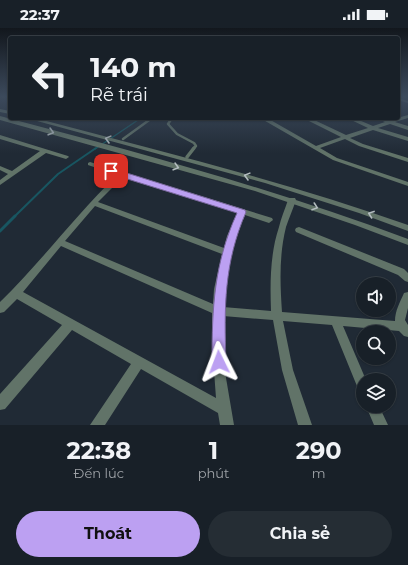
<!DOCTYPE html>
<html lang="vi">
<head>
<meta charset="utf-8">
<style>
  body { margin:0; font-family:Montserrat,sans-serif; background:#252d34; color:#f1f3f6; height:100vh; display:flex; flex-direction:column; font-size:15px; white-space:nowrap }
  * { box-sizing:border-box; margin:0 }
  p { font-size:13px; color:#9fa3a8 }
  .icon { flex:none; width:22px; height:22px; fill:none; stroke:currentColor; stroke-width:2; stroke-linecap:round; stroke-linejoin:round }
  .map { position:relative; height:397px; overflow:hidden }
  .sheet { display:flex; flex-direction:column; background:#182028; flex:1 }
  .sheet>* { flex:none }
  .guide { position:absolute; left:8px; top:8px; width:392px; height:84px; border-radius:4px; box-shadow:0 1px 3px #0004,0 0 0 1px #363e45; background:#182028; color:#f1f3f6; overflow:hidden }
  .buttons { position:absolute; left:356px; top:249px; display:grid; gap:8px }
  .buttons a { display:grid; place-items:center; width:40px; height:40px; border-radius:50%; background:#182028; box-shadow:0 1px 3px #0004,0 0 0 1px #363e45; font-size:20px }
  .pin { position:absolute; display:grid; place-items:center; width:34px; height:34px; color:#fff; margin:-17px; border-radius:8px; box-shadow:0 2px 6px #0006 }
  .me { position:absolute; width:44px; margin:-22px; rotate:357deg; stroke-linejoin:round; filter:drop-shadow(0 0 3px #0008) }
  .turn { display:flex; align-items:center; gap:14px; height:84px; padding:0 16px; font-size:18px }
  .turn .icon { width:52px; height:52px; stroke-width:2.5 }
  .turn b { display:block; font-size:28px; line-height:34px }
  .eta { display:flex; justify-content:space-evenly; align-items:center; height:68px; text-align:center }
  .eta b { font-size:24px; font-weight:700; line-height:28px }
  .button { display:flex; gap:8px; margin-top:auto; padding:8px 16px }
  .button a { flex:1; height:46px; border-radius:24px; background:#bca0f2; color:#111; font-size:16px; font-weight:700; line-height:46px; text-align:center }
  .button a+a { background:#252d34; color:#f1f3f6 }
  .status { display:flex; justify-content:space-between; align-items:center; height:28px; padding:0 20px; background:#182028; direction:ltr }
  .status svg { height:11px; fill:currentColor }
  .map>svg:first-child { display:block }
</style>
</head>
<body>
<div class="status"><b>22:37</b><svg viewBox="0 0 49 12"><path d="M0 12V9h3v3zM5 12V6h3v6zM10 12V3h3v9zM15 12V0h3v12zM26 1h20v11H26zM47 4h2v5h-2z"/></svg></div>
<div class="map">
<svg width="408" height="397" viewBox="0 0 408 397">
  <rect width="100%" height="100%" fill="#202a35"/>
  <g fill="none" stroke-linecap="round" stroke-linejoin="round">
    <!-- stream-far2 -->
    <path stroke="#185661" stroke-width="1.5" d="M 95,121 L 141,90"/>
    <!-- stream-far1 -->
    <path stroke="#185661" stroke-width="2" d="M 14,189 L 58,146 L 96,120"/>
    <!-- stream -->
    <path stroke="#185661" stroke-width="3" d="M 0,203 L 15,188"/>
    <!-- service-far1 -->
    <path stroke="#617368" stroke-width="2.5" d="M 172,90 L 168,96 L 177,106 L 194,115 L 196,118 L 193,121
      M 123,111 L 152,90"/>
    <!-- service -->
    <path stroke="#617368" stroke-width="3.5" d="M 187,129 L 194,120"/>
    <!-- minor -->
    <path fill="#617368" fill-rule="evenodd" d="M 398,70 L 408,73 L 408,75 L 398,72 Z
      M 408,87 L 408,90 L 395,94 L 408,98 L 408,102 L 390,96 L 378,100 L 408,109 L 408,113 L 373,102 L 350,110 L 363,116 L 408,130 L 408,134 L 359,118 L 345,111 L 320,120 L 337,130 L 408,154 L 408,158 L 333,132 L 260,90 L 267,90 L 316,118 L 341,109 L 303,90 L 310,90 L 346,107 L 368,100 L 347,90 L 354,90 L 373,98 L 385,94 L 376,90 L 384,90 L 390,92 Z
      M 0,107 L 68,128 L 69,129 L 66,131 L 46,125 L 0,157 L 0,152 L 8,146 L 0,142 L 0,138 L 12,143 L 40,123 L 0,111 Z
      M 90,134 L 272,190 L 273,192 L 269,195 L 245,187 C 232,217 225,246 223,279 L 271,283 C 270,255 270,226 279,199 C 281,190 285,181 288,172 L 289,170 L 295,170 L 296,172 C 293,181 289,190 286,199 C 279,227 280,255 282,284 L 395,293 C 395,283 400,274 404,265 L 408,264 L 408,280 L 405,292 L 408,297 L 408,309 L 404,308 L 399,303 L 343,298 L 366,352 L 363,352 L 363,365 L 359,363 L 332,297 L 283,293 L 293,342 L 312,397 L 298,397 L 282,342 L 273,292 L 223,288 L 225,344 L 234,397 L 220,397 L 218,385 L 141,341 L 105,397 L 90,397 L 131,336 L 72,302 L 5,381 L 0,382 L 0,366 L 62,297 L 17,271 L 4,284 L 0,285 L 0,274 C 41,234 76,187 117,147 L 88,137 L 88,135 ZM 123,149 L 238,185 L 227,208 L 224,220 L 98,174 ZM 95,178 L 222,226 L 214,261 L 213,276 L 65,213 ZM 61,218 L 212,285 L 212,316 L 216,370 L 23,264 Z
      M 299,199 L 404,241 L 408,245 L 408,254 L 405,253 L 398,247 L 296,204 L 295,202 L 296,200 Z
      M 366,378 L 379,378 L 388,397 L 374,397 Z"/>
    <!-- tertiary -->
    <path fill="#617368" fill-rule="evenodd" d="M 0,81 L 10,83 L 10,86 L 0,84 Z
      M 0,88 C 137,124 275,161 408,211 L 408,217 L 355,197 L 255,163 L 0,92 Z
      M 26,90 L 35,90 C 160,123 286,154 408,197 L 408,203 L 359,185 L 265,155 Z"/>
  </g>
  <!-- one-way arrows -->
  <defs><path id="oneway-chevron" d="M-2-3.5L2.5 0L-2 3.5" fill="none" stroke-width="1.6" stroke-linecap="round" stroke-linejoin="round"/></defs>
  <g stroke="#b3bcbf">
    <use href="#oneway-chevron" transform="translate(51 104) rotate(16)"/>
    <use href="#oneway-chevron" transform="translate(108 111) rotate(-165)"/>
    <use href="#oneway-chevron" transform="translate(176 139) rotate(16)"/>
    <use href="#oneway-chevron" transform="translate(247 148) rotate(-165)"/>
    <use href="#oneway-chevron" transform="translate(315 179) rotate(19)"/>
    <use href="#oneway-chevron" transform="translate(371 186) rotate(-160)"/>
  </g>
  <!-- sky -->
  <linearGradient id="sky" x2="0" y2="1"><stop stop-color="#12171d"/><stop offset="0.55" stop-color="#3c4a5c"/><stop offset="1" stop-color="#3c4a5c" stop-opacity="0"/></linearGradient>
  <rect width="408" height="125" fill="url(#sky)"/>
  <!-- route -->
  <path fill="#bca0f2" stroke="#7a689d" d="M 108,141 L 114,141 L 245,182 L 246,184 C 224,235 224,279 226,334 L 224,338 L 219,340 L 214,338 L 212,334 C 212,279 214,236 237,185 L 108,145 Z"/>
</svg>
<div class="buttons">
<a><svg class="icon" aria-label="sound" viewBox="0 0 24 24"><path d="M4 9h4l5-4v14l-5-4H4zM17 9q2 3 0 6"/></svg></a>
<a><svg class="icon" aria-label="search" viewBox="0 0 24 24"><circle cx="10" cy="10" r="6"/><path d="M15 15l6 6"/></svg></a>
<a><svg class="icon" aria-label="layers" viewBox="0 0 24 24"><path d="M12 4l9 5-9 5-9-5zM3 14l9 5 9-5"/></svg></a>
</div>
<div class="pin" style="left:111px;top:143px;background:#d93025"><svg class="icon" aria-label="arrive" viewBox="0 0 24 24"><path d="M6 21V4h12l-3 4 3 4H6"/></svg></div>
<svg class="me" style="left:219px;top:334px" viewBox="-20 -20 40 40"><path d="M0-17L14 15 0 8-14 15z" fill="#bca0f2" stroke="#fff" stroke-width="4"/></svg>
<div class="guide">
<div class="turn"><svg class="icon" aria-label="left" viewBox="0 0 24 24"><path d="M17 20v-9H6M10 6l-5 5 5 5"/></svg><div><b>140 m</b>Rẽ trái</div></div>
</div>
</div>
<section class="sheet">
<div class="eta">
<div><b>22:38</b><p>Đến lúc</p></div>
<div><b>1</b><p>phút</p></div>
<div><b>290</b><p>m</p></div>
</div>
<div class="button"><a>Thoát</a><a>Chia sẻ</a></div>
</section>
</body>
</html>
